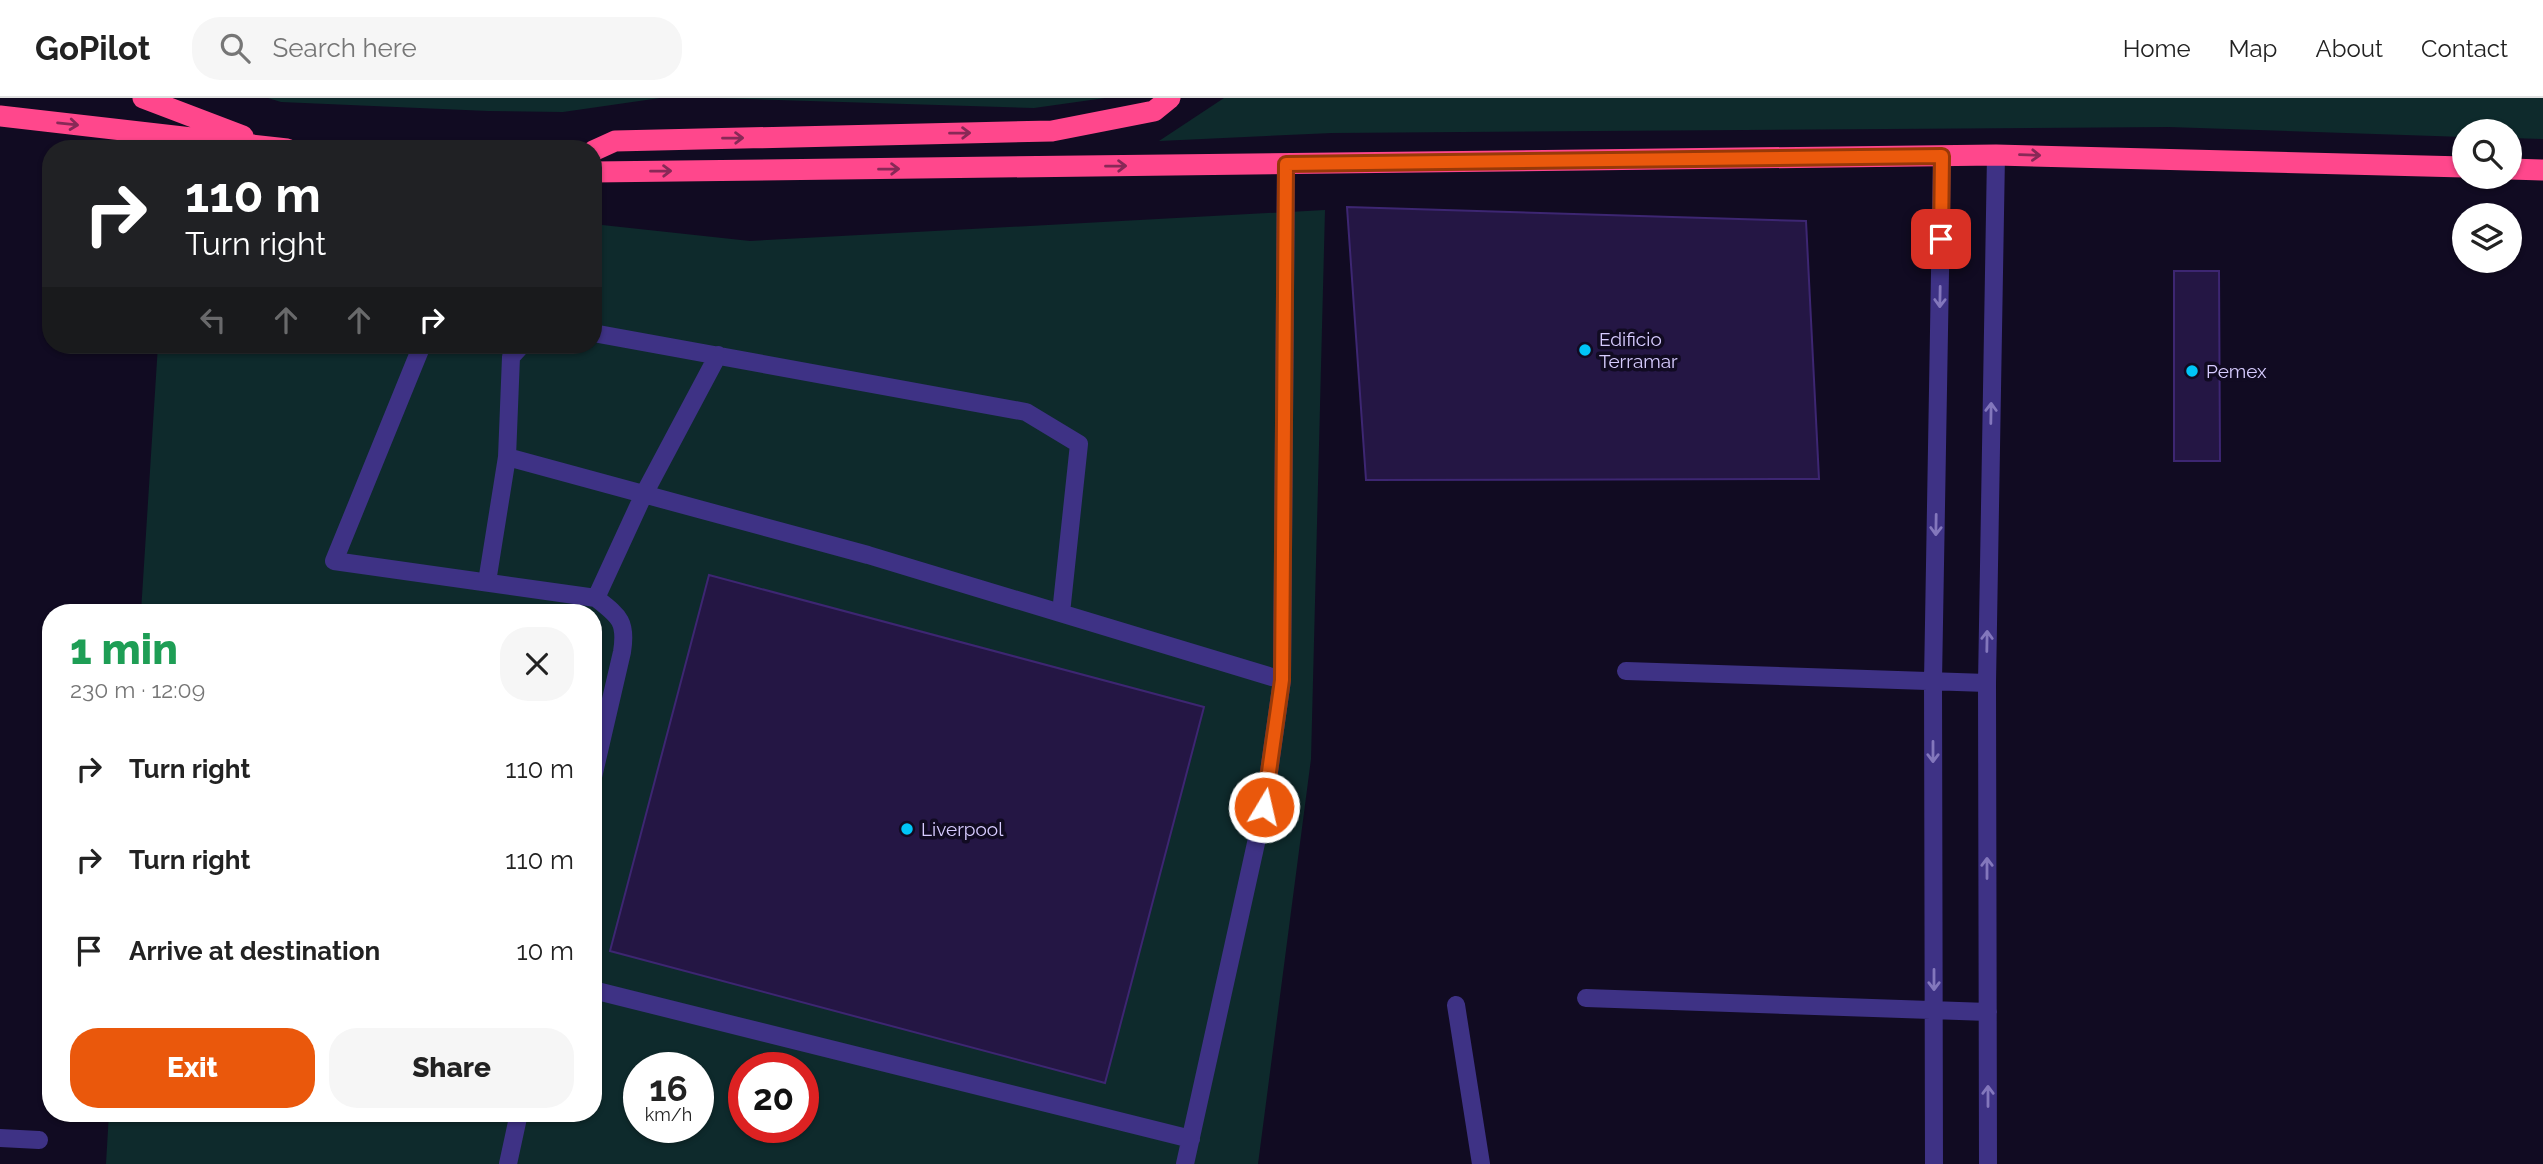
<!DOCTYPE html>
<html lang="en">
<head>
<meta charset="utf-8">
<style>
  body { margin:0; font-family:Raleway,sans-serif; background:#f6f6f6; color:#222; height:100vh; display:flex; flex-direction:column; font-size:26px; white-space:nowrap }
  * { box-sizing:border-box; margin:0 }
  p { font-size:23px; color:#767676 }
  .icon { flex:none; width:38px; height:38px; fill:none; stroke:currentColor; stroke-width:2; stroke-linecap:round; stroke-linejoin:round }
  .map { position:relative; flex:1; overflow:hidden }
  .sheet { position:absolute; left:42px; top:506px; width:560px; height:518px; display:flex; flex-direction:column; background:#fff; border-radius:28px; box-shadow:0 2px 5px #0004 }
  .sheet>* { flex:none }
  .top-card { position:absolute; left:42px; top:42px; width:560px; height:214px; border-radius:28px; box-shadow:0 2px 5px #0004; background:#202124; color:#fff; overflow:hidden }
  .controls { position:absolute; left:2452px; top:21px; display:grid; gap:14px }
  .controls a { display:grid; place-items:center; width:70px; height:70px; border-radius:50%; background:#fff; box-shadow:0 2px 5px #0004; font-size:35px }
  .speed { position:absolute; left:623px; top:954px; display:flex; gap:14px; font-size:35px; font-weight:700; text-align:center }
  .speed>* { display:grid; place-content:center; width:91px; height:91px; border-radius:50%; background:#fff; box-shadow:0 2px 5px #0004; line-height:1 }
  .speed small { font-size:18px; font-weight:400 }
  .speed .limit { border:10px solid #d22; background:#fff; color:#111 }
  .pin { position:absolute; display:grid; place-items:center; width:60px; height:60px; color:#fff; margin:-30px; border-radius:14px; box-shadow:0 4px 10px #0006 }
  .me { position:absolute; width:77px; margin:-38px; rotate:9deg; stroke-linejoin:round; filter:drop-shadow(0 0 5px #0008) }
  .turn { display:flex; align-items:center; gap:24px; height:147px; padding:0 28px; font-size:32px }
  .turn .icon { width:91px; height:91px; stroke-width:2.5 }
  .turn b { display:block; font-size:49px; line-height:60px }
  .lanes { display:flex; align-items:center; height:66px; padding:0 28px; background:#0003; justify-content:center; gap:35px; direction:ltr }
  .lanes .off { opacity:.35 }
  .round { display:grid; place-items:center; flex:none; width:74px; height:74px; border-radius:28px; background:#f6f6f6 }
  .overview { display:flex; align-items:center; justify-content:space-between; height:119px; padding:0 28px }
  h1 { font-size:42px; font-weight:800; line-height:52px; color:#1e9e55 }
  .action { display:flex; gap:14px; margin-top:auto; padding:14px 28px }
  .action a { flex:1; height:80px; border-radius:28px; background:#ea580c; color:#fff; font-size:28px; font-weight:800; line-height:80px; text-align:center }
  .action a+a { background:#f6f6f6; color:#222 }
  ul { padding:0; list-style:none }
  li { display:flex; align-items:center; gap:21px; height:91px; padding:0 28px }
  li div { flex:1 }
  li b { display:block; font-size:26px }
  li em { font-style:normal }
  header { display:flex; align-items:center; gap:42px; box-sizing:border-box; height:98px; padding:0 35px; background:#fff; border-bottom:2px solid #e0e0e0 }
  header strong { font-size:33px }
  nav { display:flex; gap:38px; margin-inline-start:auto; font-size:24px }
  .search { width:490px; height:63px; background:#f6f6f6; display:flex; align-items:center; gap:18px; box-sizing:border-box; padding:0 24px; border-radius:28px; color:#767676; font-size:26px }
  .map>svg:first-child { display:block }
</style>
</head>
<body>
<header>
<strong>GoPilot</strong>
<div class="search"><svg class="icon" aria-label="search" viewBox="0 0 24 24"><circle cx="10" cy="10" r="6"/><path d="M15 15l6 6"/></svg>Search here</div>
<nav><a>Home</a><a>Map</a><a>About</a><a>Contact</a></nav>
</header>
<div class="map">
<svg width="2543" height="1066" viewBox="0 0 2543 1066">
  <rect width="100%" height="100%" fill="#110b22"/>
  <!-- green -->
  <path fill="#0e2a2c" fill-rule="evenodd" d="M 268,0 L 660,0 L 563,14 L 488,13 L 281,4 Z
    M 718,0 L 1105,0 L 1034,10 Z
    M 1224,0 L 2543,0 L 2543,41 L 2510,40 L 2510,33 L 2464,33 L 2464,39 L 2169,29 L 1332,35 L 1159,43 Z
    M 1325,112 L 1311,661 L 1258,1066 L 106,1066 L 109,1015 L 593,1015 L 593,514 L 141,514 L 158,247 L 593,247 L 593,126 L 750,143 ZM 639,970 L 698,970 L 698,1029 L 639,1029 ZM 744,970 L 803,970 L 803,1029 L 744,1029 Z"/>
  <!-- building -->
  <path fill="#241644" stroke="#3d2672" stroke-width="2" d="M 1347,109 L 1806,123 L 1819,381 L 1366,382 Z
    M 2174,173 L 2219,173 L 2220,363 L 2174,363 Z
    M 709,477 L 1204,609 L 1105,985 L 610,853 Z"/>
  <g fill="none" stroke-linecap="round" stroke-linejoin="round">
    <!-- minor -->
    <path stroke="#3e3285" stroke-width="18" d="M 593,235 L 1026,314 L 1079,346 L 1061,515
      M 422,247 L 334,463 L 596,500 C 619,518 627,523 622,554 L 593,679
      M 507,359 L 511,259 L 522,247
      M 487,484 L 507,359 L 868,457 L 1282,582
      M 596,500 L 643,398 L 718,257
      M 1626,573 L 1987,585
      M 593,892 L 1191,1041
      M 1586,900 L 1988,914
      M 1456,907 L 1481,1066
      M 0,1040 L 39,1042
      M 508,1066 L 519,1015
      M 1185,1066 L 1264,709 L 1282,582 L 1286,66
      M 1934,1066 L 1933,583 L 1942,58
      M 1988,1066 L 1987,585 L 1996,57"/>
    <!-- highway -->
    <path stroke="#ff478c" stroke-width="21" d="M 143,0 L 243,38
      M 0,18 L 287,51
      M 593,53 L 615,43 L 1052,33 L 1154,13 L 1170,0
      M 2510,71 L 2543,72
      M 593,74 L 1996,57 L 2464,69"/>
  </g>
  <!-- one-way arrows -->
  <defs><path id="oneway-shaft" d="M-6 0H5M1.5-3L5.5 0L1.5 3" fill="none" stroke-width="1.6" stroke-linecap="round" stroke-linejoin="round" transform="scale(1.75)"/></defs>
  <g stroke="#882957">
    <use href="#oneway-shaft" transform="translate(68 26) rotate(6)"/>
    <use href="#oneway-shaft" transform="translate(960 35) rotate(-1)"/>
    <use href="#oneway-shaft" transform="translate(733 40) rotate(-1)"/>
    <use href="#oneway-shaft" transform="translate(2030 57) rotate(2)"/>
    <use href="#oneway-shaft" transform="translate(1116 68) rotate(-1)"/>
    <use href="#oneway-shaft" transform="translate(889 71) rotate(-1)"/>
    <use href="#oneway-shaft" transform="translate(661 73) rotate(-1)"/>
  </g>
  <g stroke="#8377bc">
    <use href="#oneway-shaft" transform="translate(1940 199) rotate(91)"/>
    <use href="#oneway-shaft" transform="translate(1991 315) rotate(-89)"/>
    <use href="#oneway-shaft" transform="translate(1936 427) rotate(91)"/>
    <use href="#oneway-shaft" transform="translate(1987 543) rotate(-89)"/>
    <use href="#oneway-shaft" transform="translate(1933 654) rotate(90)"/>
    <use href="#oneway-shaft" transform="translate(1987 770) rotate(-90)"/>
    <use href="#oneway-shaft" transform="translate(1934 882) rotate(90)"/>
    <use href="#oneway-shaft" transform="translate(1988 998) rotate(-90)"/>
  </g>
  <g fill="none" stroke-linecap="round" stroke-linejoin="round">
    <defs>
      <path id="route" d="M 1264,709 L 1282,582 L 1286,66 L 1942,58 L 1941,141"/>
    </defs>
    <!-- route casing -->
    <use href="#route" stroke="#983908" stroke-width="18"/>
    <!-- route -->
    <use href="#route" stroke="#ea580c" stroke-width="12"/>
  </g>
  <!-- markers -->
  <g fill="#00c5f7" stroke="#110b22" stroke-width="2.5">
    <circle cx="1585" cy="252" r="7"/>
    <circle cx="2192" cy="273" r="7"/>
    <circle cx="907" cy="731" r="7"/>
  </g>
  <g text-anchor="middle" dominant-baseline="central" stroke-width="7" stroke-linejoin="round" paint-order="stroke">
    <!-- poi labels -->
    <g font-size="19" fill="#d7ccff" stroke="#110b22" text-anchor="start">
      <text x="1599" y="241">Edificio<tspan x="1599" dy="22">Terramar</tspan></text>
      <text x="2206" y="273">Pemex</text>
      <text x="921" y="731">Liverpool</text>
    </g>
  </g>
</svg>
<div class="controls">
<a><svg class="icon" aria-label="search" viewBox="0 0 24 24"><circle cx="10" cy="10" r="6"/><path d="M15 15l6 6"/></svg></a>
<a><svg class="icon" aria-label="layers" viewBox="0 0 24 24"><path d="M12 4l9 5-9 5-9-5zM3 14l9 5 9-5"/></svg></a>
</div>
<div class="speed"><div>16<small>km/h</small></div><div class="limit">20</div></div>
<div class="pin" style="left:1941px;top:141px;background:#d93025"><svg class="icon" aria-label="arrive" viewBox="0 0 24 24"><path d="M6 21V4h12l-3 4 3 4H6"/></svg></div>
<svg class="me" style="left:1264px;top:709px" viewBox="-20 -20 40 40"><circle r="17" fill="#ea580c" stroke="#fff" stroke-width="3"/><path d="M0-11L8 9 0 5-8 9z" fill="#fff"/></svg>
<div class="top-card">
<div class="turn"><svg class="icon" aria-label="right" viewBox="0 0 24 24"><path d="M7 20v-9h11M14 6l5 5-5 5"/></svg><div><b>110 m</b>Turn right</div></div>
<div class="lanes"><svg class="icon off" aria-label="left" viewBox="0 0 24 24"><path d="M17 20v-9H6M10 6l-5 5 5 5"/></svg><svg class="icon off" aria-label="ahead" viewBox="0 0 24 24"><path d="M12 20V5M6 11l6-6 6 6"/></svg><svg class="icon off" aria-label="ahead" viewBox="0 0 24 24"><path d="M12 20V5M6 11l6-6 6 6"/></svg><svg class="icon" aria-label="right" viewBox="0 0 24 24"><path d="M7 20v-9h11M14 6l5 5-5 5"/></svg></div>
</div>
<section class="sheet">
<div class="overview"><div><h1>1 min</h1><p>230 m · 12:09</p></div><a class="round"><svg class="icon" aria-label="close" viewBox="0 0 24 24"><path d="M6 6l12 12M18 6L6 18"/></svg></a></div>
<ul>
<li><svg class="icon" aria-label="right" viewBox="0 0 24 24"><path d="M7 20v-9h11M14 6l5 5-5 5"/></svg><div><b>Turn right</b></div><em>110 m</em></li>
<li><svg class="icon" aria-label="right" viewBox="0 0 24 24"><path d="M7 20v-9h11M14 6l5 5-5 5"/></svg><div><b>Turn right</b></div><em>110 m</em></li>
<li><svg class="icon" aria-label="arrive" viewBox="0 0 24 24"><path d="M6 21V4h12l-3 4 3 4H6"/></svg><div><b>Arrive at destination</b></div><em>10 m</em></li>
</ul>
<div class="action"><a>Exit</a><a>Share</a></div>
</section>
</div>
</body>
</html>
